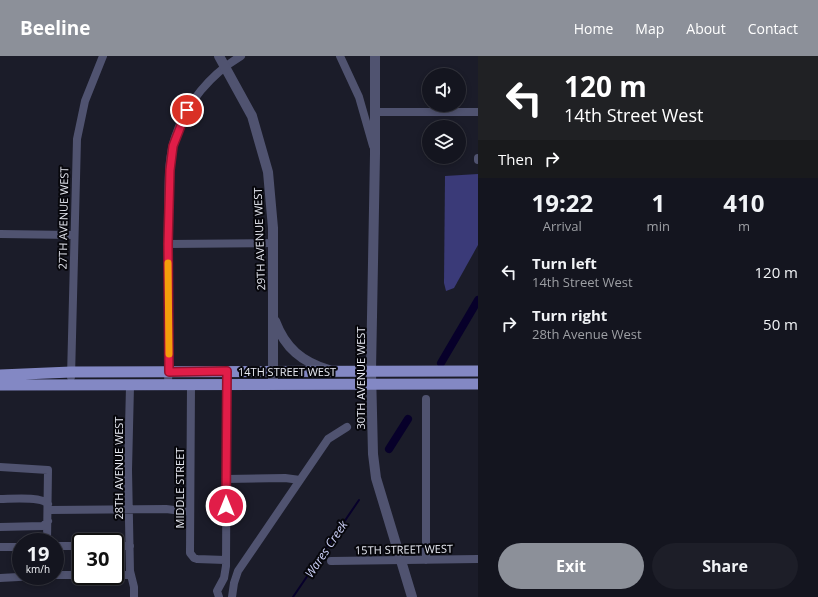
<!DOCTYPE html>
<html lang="en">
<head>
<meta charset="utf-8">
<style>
  body { margin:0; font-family:"Open Sans",sans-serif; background:#1d1e28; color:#f1f3f6; height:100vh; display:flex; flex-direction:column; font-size:15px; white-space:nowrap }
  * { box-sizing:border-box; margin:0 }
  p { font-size:13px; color:#9d9fa4 }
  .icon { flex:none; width:22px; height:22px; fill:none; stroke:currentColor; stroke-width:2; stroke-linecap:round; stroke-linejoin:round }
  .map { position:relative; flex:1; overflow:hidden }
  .side { display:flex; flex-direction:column; background:#14151f; width:340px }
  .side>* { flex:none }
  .hud { background:#202124; color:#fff; overflow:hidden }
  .fabs { position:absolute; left:422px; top:12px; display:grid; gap:8px }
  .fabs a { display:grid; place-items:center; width:44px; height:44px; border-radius:50%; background:#14151f; box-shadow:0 2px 6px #0003,0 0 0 1px #33343d; font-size:20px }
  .speed { position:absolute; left:12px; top:477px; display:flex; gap:8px; font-size:20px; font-weight:700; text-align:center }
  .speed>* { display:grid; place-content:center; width:52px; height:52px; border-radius:50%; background:#14151f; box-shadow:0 2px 6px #0003,0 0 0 1px #33343d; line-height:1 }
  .speed small { font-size:10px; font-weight:400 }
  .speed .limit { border:2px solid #111; border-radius:6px; background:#fff; color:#111 }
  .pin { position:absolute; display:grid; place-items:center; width:34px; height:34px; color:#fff; margin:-17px; border:2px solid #fff; border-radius:50%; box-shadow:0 1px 4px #0007 }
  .me { position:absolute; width:44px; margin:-22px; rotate:0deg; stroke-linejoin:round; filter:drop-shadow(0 0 3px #0008) }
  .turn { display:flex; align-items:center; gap:14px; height:84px; padding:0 20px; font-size:18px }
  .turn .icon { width:52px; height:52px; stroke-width:2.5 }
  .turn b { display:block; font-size:28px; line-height:34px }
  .then { display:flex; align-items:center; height:38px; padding:0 20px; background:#0003; gap:8px; font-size:15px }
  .eta { display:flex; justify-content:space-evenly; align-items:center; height:68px; text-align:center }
  .eta b { font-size:24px; font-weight:700; line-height:28px }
  .primary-button { display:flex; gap:8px; margin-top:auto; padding:8px 20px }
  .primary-button a { flex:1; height:46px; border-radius:24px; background:#8c9099; color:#fff; font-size:16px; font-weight:700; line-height:46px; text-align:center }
  .primary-button a+a { background:#1d1e28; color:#f1f3f6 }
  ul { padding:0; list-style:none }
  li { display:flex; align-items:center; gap:12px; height:52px; padding:0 20px }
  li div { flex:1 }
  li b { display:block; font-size:15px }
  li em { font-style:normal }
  header { display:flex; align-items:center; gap:24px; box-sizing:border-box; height:56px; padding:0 20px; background:#8c9099; color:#fff }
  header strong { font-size:19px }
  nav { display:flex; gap:22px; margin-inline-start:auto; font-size:14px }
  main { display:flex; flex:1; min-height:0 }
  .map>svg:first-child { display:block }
</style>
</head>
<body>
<header>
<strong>Beeline</strong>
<nav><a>Home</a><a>Map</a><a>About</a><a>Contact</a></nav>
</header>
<main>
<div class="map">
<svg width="478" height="541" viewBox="0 0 478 541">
  <rect width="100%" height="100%" fill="#1b1c29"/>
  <!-- green -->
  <path fill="#3a3a78" d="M 478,118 L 478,189 L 454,232 L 446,235 L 444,227 L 445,120 Z"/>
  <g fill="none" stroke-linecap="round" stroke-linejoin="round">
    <!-- stream -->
    <path stroke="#07002a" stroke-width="2" d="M 293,541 L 359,444"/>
    <!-- canal -->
    <path stroke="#07002a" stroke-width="8" d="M 441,307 L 478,244
      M 389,393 L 408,363"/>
    <!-- minor -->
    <path stroke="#505370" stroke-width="8" d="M 340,0 L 359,41 L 373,90
      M 375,56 L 478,56
      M 478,104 L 478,102
      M 0,178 L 73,179
      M 168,188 L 273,187
      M 71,321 L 77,83 L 85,45 L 103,0
      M 168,329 C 170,272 167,214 168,156 C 169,131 167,105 175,81 C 186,47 211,18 241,0
      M 191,329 L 190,497 L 194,502 L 197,503 L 225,504
      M 130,330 L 128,414 L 130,515 L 134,531 L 134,541
      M 426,343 L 426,504
      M 0,411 L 48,414 L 47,486
      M 226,423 L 285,422 L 300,424
      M 0,443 C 11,443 41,440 48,448
      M 49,454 L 166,453 L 190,456
      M 0,471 L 43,470 L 48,465
      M 55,490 L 81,490
      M 115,490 L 130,490
      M 0,491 L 21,491
      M 331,505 L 478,503
      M 55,519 L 81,519
      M 115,519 L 131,519
      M 0,522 L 37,520
      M 219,541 L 217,535 L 224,522 L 226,510 L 227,315
      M 232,541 L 234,527 L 238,515 L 328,383 L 347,371"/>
    <!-- tertiary -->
    <path stroke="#505370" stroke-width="10" d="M 219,0 L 252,60 L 268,116 L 273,172 L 273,329
      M 375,0 L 375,98 L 371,315 L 373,398 L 376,422 L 412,541
      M 275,265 C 285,292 302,306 329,314"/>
    <!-- primary -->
    <path stroke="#8388c4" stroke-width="11" d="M 0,319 L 71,316 L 478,315
      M 0,329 L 478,328"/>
  </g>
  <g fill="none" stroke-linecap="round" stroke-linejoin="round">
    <defs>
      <path id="route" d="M 187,54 L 173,90 L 170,114 L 168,188 L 169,316 L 227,315 L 226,450"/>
    </defs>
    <!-- route casing -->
    <use href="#route" stroke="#92132f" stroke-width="10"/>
    <!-- route -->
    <use href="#route" stroke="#e11d48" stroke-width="7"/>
    <!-- slow -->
    <path stroke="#f59e0b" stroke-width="7" d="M 168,207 L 169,298"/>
  </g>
  <g text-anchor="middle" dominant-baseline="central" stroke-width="4" stroke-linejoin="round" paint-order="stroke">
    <!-- street labels -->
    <g font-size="11" fill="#e7e9f2" stroke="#07070c">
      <text transform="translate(63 162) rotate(-89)">27TH AVENUE WEST</text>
      <text transform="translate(259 183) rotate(-92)">29TH AVENUE WEST</text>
      <text x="287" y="315">14TH STREET WEST</text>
      <text transform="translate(360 322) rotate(-90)">30TH AVENUE WEST</text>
      <text transform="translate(118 412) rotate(-90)">28TH AVENUE WEST</text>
      <text transform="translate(179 432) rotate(-90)">MIDDLE STREET</text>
      <text transform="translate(404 493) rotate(-1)">15TH STREET WEST</text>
    </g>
    <!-- water labels -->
    <g font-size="12" font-style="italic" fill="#ced2f9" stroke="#07070c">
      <text transform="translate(326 493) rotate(-56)">Wares Creek</text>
    </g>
  </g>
</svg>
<div class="fabs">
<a><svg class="icon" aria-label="sound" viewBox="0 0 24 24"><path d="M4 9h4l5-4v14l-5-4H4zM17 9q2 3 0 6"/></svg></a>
<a><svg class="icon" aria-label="layers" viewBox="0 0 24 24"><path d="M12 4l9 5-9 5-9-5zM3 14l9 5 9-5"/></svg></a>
</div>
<div class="speed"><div>19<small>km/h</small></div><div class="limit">30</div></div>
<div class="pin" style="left:187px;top:54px;background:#d93025"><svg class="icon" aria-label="arrive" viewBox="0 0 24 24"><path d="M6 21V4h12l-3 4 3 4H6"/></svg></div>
<svg class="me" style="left:226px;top:450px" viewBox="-20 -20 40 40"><circle r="17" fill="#e11d48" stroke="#fff" stroke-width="3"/><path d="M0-11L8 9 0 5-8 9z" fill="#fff"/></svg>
</div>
<section class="side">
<div class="hud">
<div class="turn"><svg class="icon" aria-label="left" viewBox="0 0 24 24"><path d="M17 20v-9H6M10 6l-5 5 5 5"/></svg><div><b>120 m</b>14th Street West</div></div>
<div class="then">Then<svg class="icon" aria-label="right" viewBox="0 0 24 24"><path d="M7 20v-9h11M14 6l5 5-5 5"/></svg></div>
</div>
<div class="eta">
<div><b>19:22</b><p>Arrival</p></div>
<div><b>1</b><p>min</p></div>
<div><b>410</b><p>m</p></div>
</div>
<ul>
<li><svg class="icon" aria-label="left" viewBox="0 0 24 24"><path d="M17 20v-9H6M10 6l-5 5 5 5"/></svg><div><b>Turn left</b><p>14th Street West</p></div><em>120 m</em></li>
<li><svg class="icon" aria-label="right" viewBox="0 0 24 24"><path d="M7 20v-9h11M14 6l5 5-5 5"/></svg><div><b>Turn right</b><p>28th Avenue West</p></div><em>50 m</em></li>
</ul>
<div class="primary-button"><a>Exit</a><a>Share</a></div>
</section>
</main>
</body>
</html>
